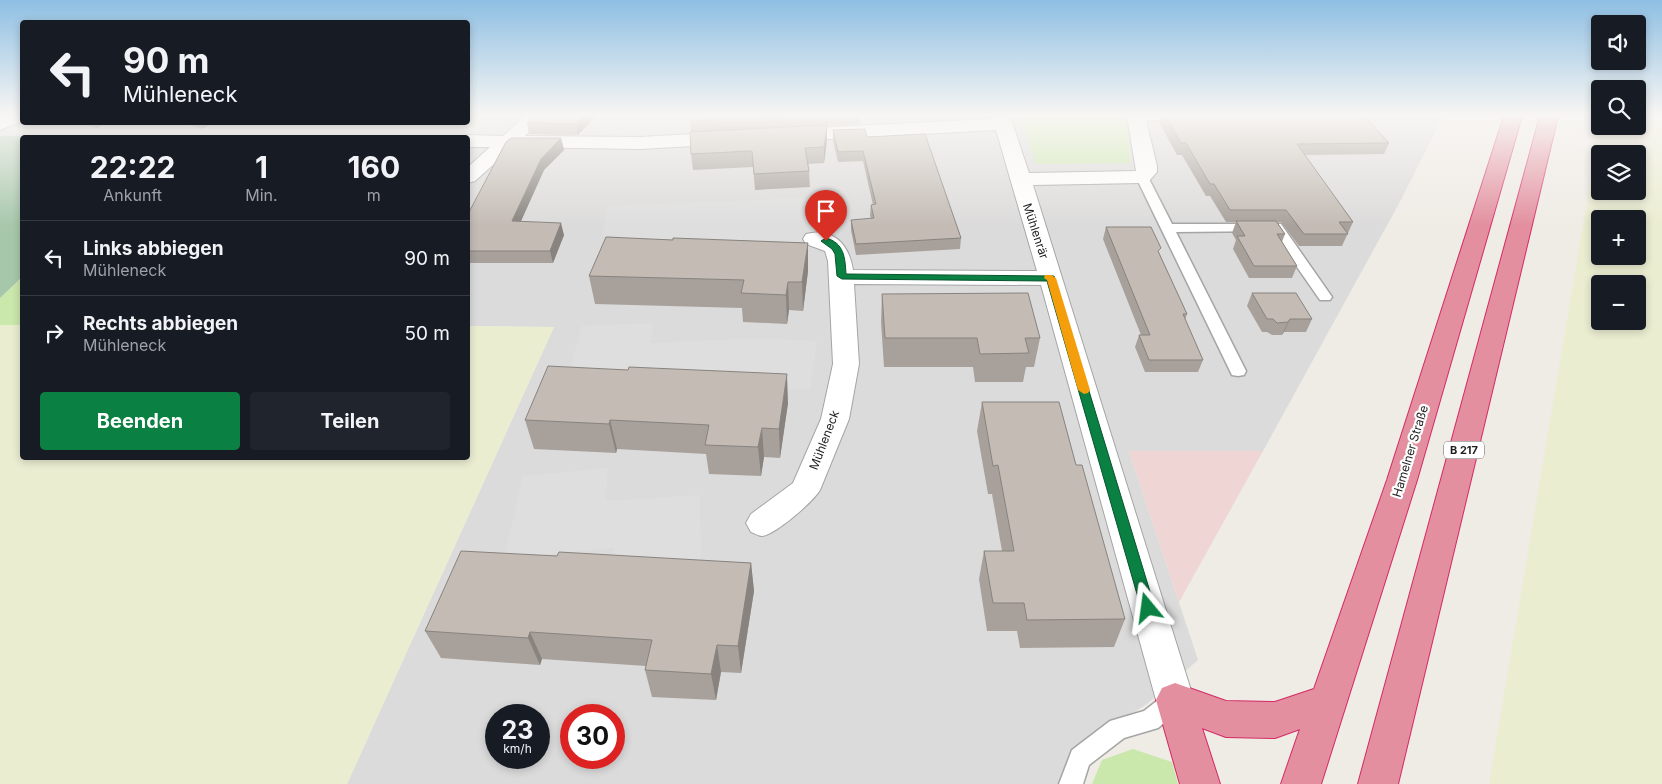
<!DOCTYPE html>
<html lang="de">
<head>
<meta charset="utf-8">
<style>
  body { margin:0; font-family:Inter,sans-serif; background:#20242c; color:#f1f3f6; height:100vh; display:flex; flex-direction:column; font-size:19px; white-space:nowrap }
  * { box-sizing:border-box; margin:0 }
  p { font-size:16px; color:#9ea1a6 }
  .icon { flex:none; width:28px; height:28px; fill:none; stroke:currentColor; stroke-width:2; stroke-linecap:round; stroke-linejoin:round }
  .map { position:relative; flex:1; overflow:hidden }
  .panel { position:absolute; left:20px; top:135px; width:450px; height:325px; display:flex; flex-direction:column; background:#171b24; border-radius:5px; box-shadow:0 2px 8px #0003 }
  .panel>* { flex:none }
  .banner { position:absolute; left:20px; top:20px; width:450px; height:105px; border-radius:5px; box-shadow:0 2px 8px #0003; background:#171b24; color:#f1f3f6; overflow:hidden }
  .controls { position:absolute; left:1591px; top:15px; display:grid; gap:10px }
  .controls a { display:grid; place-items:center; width:55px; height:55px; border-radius:5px; background:#171b24; box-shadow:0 2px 8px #0003; font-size:25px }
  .speed { position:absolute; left:485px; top:704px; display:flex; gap:10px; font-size:25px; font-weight:700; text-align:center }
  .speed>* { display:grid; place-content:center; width:65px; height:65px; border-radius:50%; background:#171b24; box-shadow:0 2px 8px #0003; line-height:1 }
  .speed small { font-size:12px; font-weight:400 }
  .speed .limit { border:8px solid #d22; background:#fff; color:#111 }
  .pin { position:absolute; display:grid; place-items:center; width:42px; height:42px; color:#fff; margin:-51px -21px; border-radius:50% 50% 50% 0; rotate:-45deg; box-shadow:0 0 5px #0007 }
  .pin .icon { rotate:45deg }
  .me { position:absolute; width:55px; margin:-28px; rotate:344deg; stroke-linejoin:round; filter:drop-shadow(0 0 4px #0008) }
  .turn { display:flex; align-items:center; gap:18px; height:105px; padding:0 20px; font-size:22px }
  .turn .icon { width:65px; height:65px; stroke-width:2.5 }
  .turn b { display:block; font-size:35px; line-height:42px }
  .eta { display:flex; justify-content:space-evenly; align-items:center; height:85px; text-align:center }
  .eta b { font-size:30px; font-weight:700; line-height:35px }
  .action { display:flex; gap:10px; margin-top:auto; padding:10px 20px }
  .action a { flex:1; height:58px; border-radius:5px; background:#0b8043; color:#fff; font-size:20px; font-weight:700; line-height:58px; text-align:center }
  .action a+a { background:#20242c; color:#f1f3f6 }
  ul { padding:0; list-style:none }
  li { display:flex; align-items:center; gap:15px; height:75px; padding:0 20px; border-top:1px solid #363941 }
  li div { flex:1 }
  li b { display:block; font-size:19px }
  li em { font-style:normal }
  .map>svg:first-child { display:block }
</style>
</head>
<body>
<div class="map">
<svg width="1662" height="784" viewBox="0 0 1662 784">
  <rect width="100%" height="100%" fill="#efebe5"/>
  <!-- residential -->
  <path fill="#dcdbdb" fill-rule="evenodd" d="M 0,116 L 22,116 L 22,122 L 468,122 L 468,116 L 1443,116 L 1402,198 L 1263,451 L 1129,451 L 1198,660 L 1147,704 L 1081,745 L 1059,784 L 347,784 L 554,327 L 468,326 L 468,138 L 0,136 ZM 496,715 L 539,715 L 539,758 L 496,758 ZM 571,715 L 614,715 L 614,758 L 571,758 Z"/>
  <!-- commercial -->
  <path fill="#efd5d4" d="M 1129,451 L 1263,451 L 1179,602 Z"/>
  <!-- farmland -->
  <path fill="#ebedd1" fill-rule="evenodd" d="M 1638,116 L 1662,116 L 1662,784 L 1489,784 L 1600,124 L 1600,126 L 1638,126 ZM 1600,154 L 1638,154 L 1638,191 L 1600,191 ZM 1600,219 L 1638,219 L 1638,256 L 1600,256 ZM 1600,284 L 1638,284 L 1638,321 L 1600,321 Z
    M 0,325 L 22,325 L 22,458 L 468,458 L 468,326 L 554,327 L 347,784 L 0,784 Z"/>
  <!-- grass -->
  <path fill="#cae7ac" d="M 1020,116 L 1127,116 L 1130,163 L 1036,164 Z
    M 22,277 L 22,325 L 0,325 L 0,298 Z
    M 1133,749 L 1172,762 L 1178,784 L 1092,784 L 1102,760 Z"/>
  <!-- cemetery -->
  <path fill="#a7c7ab" d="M 0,136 L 172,136 L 22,138 L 22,277 L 0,298 Z"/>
  <!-- parking -->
  <path fill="#dedede" d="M 831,197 L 837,227 L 817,228 L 799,244 L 617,253 L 620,235 L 602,236 L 608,206 Z
    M 652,323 L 651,343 L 761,338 L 817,341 L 810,390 L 567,379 L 582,326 Z
    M 608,468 L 605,501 L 700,495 L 701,564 L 612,571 L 614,548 L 504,558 L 523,476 Z"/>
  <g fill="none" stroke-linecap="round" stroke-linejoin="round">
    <defs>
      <path id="lane" d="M 1131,116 L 1189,116 L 1190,117 L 1184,120 L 1136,120 L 1132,119 Z
        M 1142,173 L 1148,177 L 1172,224 L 1281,224 L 1332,297 L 1330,300 L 1320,300 L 1272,231 L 1176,232 L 1246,371 L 1244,375 L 1238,376 L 1232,375 L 1136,177 Z
        M 1175,690 L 1183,693 L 1186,700 L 1183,707 L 1158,728 L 1124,738 L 1089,765 L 1083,784 L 1059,784 L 1072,750 L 1110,721 L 1144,711 L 1167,693 Z"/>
      <path id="street" d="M 22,116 L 22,121 L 0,130 L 0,117 Z
        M 525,116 L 545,116 L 525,136 L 640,137 L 727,132 L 734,134 L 737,138 L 734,142 L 727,144 L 640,149 L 513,147 L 475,181 L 468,183 L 468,167 L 490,147 L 468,147 L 468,138 L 461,137 L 468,135 L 503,136 Z
        M 992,116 L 1010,116 L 1029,173 L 1136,171 L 1127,116 L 1145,116 L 1157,166 L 1157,172 L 1149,181 L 1142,183 L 1033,185 L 1194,700 L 1188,712 L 1175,717 L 1162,712 L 1156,700 L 1041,285 L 854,284 L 859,364 L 849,419 L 820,490 C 814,501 775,535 762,536 C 759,536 754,533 751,532 L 746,523 L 751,514 L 793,483 L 821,419 L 833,364 L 828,261 L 825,251 L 806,244 L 803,239 L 806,234 C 833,227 849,244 853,270 L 1037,271 L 996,130 L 790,141 L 783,139 L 780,135 L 783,131 L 790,129 L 992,119 Z"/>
      <path id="highway" d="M 1504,116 L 1522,116 L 1417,480 L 1321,784 L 1281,784 L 1300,729 L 1275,738 L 1226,737 L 1202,728 L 1220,784 L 1180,784 L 1156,700 L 1162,688 L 1175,683 L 1226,701 L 1275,702 L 1314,689 L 1387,480 Z
        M 1540,116 L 1558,116 L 1398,784 L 1358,784 Z"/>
    </defs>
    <!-- lane casing -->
    <use href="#lane" stroke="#a5a5a5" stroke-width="3"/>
    <!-- street casing -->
    <use href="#street" stroke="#a5a5a5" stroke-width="2"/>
    <!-- highway casing -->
    <use href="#highway" stroke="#d42a66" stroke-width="2"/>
    <!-- lane -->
    <use href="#lane" fill="#fff" fill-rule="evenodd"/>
    <!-- street -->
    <use href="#street" fill="#fff" fill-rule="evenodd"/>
    <!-- highway -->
    <use href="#highway" fill="#e38f9f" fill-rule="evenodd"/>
  </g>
  <!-- wall -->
  <path fill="#a8a19b" d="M 534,116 L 596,116 L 578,135 L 529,134 L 527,123 Z
    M 690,116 L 860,116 L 860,124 L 830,125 L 830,123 L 829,125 L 827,126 L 827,141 L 824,163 L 808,164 L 809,171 L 810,187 L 755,190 L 753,167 L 693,170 L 691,154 L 691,132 Z
    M 1161,116 L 1370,116 L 1368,120 L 1389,143 L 1384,154 L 1305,155 L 1353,222 L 1342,246 L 1299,246 L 1281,222 L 1277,222 L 1285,234 L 1282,242 L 1297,266 L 1292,278 L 1249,278 L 1233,249 L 1236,240 L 1232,233 L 1236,222 L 1226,222 L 1210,196 L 1206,196 L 1182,155 L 1177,155 L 1159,122 Z
    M 74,122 L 109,122 L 96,128 Z
    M 178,122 L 214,122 L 202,129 Z
    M 833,130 L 867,137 L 961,238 L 960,249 L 856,255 L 851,230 L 851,220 L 871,219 L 870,215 L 871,205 L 873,205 L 863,161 L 838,162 L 833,141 Z
    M 561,138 L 564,150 L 544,170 L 521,221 L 564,235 L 553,263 L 468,263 L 468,214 Z
    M 1106,227 L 1159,253 L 1187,314 L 1185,320 L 1203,360 L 1198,372 L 1145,372 L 1135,347 L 1139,335 L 1141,335 L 1103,239 Z
    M 808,271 L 803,311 L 789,310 L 787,324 L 743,322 L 742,308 L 595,304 L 589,276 Z
    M 1252,293 L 1312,319 L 1306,332 L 1284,332 L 1282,335 L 1272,335 L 1267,332 L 1262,332 L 1247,306 Z
    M 882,294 L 1040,338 L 1034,367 L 1026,367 L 1023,382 L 975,382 L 973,367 L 884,367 L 881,322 Z
    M 982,402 L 1076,465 L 1125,619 L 1114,647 L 1020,648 L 1017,631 L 987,631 L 979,579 L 984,551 L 1002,551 L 992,494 L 988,494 L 977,431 Z
    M 788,403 L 780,458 L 764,457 L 761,476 L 709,474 L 706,454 L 617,449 L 616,453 L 534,449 L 525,420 Z
    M 557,556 L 751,563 L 754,591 L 741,673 L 721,672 L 716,700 L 652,697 L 645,670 L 646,666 L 542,659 L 540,665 L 441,658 L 425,631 Z"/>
  <!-- shaded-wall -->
  <path fill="#88837e" d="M 583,116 L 596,116 L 578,135 L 576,124 Z
    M 93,122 L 109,122 L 96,128 Z
    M 199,122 L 214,122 L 202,129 Z
    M 827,125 L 827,141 L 824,163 L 824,147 Z
    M 561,138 L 564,150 L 544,170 L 516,232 L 512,221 L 541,159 Z
    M 561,223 L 564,235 L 553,263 L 550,251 Z
    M 808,243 L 808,271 L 803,311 L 802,282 Z
    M 788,282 L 789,310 L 787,324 L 786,295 Z
    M 1290,319 L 1284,332 L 1282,335 L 1288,322 Z
    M 787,374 L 788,403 L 780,458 L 779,429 Z
    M 610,420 L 617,449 L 616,453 L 609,424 Z
    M 762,428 L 764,457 L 761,476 L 758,447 Z
    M 751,563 L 754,591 L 741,673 L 738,646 Z
    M 530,632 L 542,659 L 540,665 L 528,638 Z
    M 717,645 L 721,672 L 716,700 L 711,674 Z"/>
  <!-- building -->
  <path fill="#c3bbb4" stroke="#88837e" d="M 534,116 L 583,116 L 576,124 L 527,123 Z
    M 690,116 L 790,116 L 690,121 Z
    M 1165,116 L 1364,116 L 1389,143 L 1297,144 L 1353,222 L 1339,222 L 1348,234 L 1304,234 L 1286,210 L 1230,210 L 1214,184 L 1210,184 L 1186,143 L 1181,143 Z
    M 827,125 L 824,147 L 805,148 L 809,171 L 754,174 L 752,151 L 691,154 L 690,132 Z
    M 865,129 L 867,137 L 925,134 L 961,238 L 856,244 L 851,220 L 874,218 L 871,205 L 876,204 L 863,151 L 838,152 L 833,130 Z
    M 511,138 L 561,138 L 541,159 L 512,221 L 561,223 L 550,251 L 468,251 L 468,214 L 506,142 Z
    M 1236,221 L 1276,221 L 1285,234 L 1277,234 L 1297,266 L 1254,266 L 1237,236 L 1245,236 Z
    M 1106,227 L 1151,227 L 1161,248 L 1158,251 L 1187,314 L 1183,314 L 1203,360 L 1149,360 L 1139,335 L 1150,335 Z
    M 606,237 L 673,240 L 673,238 L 808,243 L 802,282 L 788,282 L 786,295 L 741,293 L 744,280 L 589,276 Z
    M 1028,293 L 1040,338 L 1025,338 L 1029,353 L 980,354 L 977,338 L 885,338 L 882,294 Z
    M 1252,293 L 1296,293 L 1312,319 L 1290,319 L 1288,322 L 1277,323 L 1273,319 L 1267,319 Z
    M 548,366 L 628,370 L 629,367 L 787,374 L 779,429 L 762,428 L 758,447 L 705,445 L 709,425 L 610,420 L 609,424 L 525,420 Z
    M 982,402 L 1059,402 L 1076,465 L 1082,465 L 1125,619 L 1027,620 L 1024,603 L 993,603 L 984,551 L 1014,551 L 998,465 L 993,466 Z
    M 461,551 L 557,556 L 559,552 L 751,563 L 738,646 L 717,645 L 711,674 L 645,670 L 652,640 L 530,632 L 528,638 L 425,631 Z"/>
  <!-- sky -->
  <linearGradient id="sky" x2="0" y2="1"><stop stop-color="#8ebfe3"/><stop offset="0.51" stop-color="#f8f6f3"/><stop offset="1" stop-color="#f8f6f3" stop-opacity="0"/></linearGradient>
  <rect width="1662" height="226" fill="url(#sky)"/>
  <!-- route -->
  <path fill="#0b8043" stroke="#07532c" d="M 826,238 C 844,243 845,257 846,274 L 1054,276 L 1155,608 L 1153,613 L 1148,615 L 1143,613 L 1141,608 L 1047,281 L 842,279 L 837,276 L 835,254 L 832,249 L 821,241 Z"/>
  <!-- slow -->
  <path fill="#f59e0b" d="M 1045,275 L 1051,275 L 1056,278 L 1090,390 L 1088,393 L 1084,394 L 1078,390 L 1047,280 L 1044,278 Z"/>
  <g text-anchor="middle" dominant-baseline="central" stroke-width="4.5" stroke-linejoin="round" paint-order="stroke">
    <!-- shield labels -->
    <rect fill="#fff" stroke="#626262" stroke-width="1" x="1444" y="441.5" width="40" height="17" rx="4"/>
    <g font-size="11" font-weight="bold" fill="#1e1e1e">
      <text x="1464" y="450">B 217</text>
    </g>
    <!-- street labels -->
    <g font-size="12" fill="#1e1e1e" stroke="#fff">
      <text transform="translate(1036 231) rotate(72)">Mühlenrär</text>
      <text transform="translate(824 440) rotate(-69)">Mühleneck</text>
      <text transform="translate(1410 451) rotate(-73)">Hamelner Straße</text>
    </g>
  </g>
</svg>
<div class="controls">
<a><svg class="icon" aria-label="sound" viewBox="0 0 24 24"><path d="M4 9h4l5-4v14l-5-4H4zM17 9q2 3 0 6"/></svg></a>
<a><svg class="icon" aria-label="search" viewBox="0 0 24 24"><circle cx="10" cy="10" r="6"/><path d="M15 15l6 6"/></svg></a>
<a><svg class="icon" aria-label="layers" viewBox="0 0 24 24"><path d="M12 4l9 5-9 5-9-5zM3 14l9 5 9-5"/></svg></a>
<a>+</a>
<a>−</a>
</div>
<div class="speed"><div>23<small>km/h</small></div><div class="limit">30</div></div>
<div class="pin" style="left:826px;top:241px;background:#d93025"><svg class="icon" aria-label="arrive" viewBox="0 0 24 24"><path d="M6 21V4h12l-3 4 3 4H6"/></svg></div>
<svg class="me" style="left:1148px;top:608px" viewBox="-20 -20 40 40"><path d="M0-17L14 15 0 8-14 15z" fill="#0b8043" stroke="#fff" stroke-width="4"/></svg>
<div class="banner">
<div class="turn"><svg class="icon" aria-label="left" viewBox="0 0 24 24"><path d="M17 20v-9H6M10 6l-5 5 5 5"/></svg><div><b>90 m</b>Mühleneck</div></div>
</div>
<section class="panel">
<div class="eta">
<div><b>22:22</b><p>Ankunft</p></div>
<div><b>1</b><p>Min.</p></div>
<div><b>160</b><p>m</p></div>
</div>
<ul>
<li><svg class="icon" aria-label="left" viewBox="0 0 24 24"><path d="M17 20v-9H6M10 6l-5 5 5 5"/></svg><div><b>Links abbiegen</b><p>Mühleneck</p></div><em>90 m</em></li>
<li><svg class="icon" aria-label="right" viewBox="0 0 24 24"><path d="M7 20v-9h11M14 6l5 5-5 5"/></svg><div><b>Rechts abbiegen</b><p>Mühleneck</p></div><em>50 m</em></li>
</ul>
<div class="action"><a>Beenden</a><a>Teilen</a></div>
</section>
</div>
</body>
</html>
